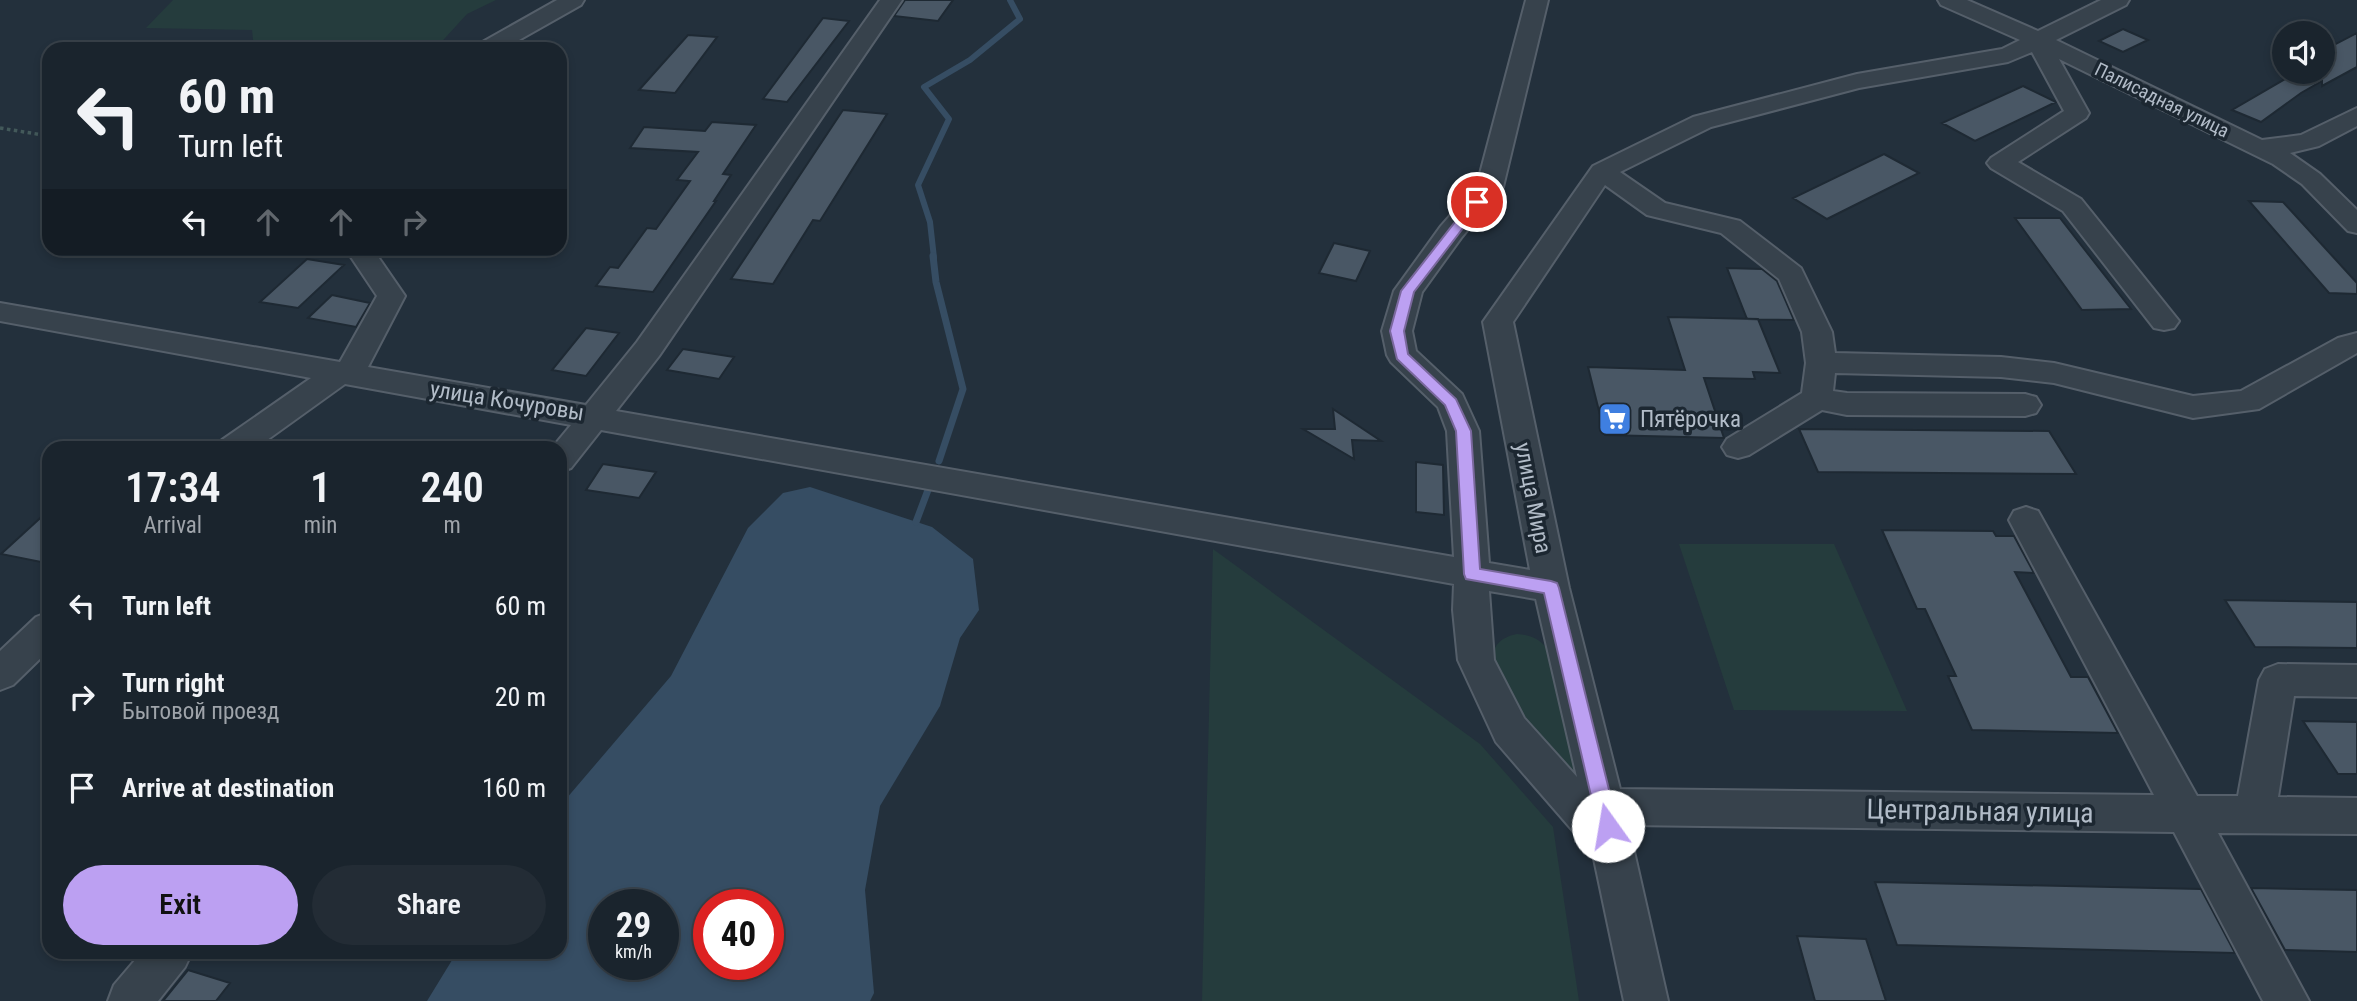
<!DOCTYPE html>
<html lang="en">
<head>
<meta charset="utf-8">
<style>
  body { margin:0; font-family:"Roboto Condensed",sans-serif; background:#232c35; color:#f1f3f6; height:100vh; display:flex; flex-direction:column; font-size:26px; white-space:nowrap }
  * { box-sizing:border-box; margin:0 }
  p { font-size:23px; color:#9fa4aa }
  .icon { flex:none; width:38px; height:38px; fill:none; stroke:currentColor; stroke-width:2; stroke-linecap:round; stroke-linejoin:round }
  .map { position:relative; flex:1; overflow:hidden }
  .drawer { position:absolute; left:42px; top:441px; width:525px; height:518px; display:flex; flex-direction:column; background:#1a242d; border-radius:21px; box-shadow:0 4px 10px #0003,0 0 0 2px #384149 }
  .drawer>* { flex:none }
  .hud { position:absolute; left:42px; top:42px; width:525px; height:214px; border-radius:21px; box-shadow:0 4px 10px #0003,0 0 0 2px #384149; background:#1a242d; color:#f1f3f6; overflow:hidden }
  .tools { position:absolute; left:2272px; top:21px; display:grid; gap:14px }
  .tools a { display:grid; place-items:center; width:63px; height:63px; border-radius:50%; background:#1a242d; box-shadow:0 4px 10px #0003,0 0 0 2px #384149; font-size:35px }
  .speed { position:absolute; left:588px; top:889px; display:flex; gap:14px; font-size:35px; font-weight:700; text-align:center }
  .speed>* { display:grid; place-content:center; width:91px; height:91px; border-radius:50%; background:#1a242d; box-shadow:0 4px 10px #0003,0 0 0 2px #384149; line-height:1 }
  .speed small { font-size:18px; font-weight:400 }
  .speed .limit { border:10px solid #d22; background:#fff; color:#111 }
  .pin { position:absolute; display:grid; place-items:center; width:60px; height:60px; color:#fff; margin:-30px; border:4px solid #fff; border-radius:50%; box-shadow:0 2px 7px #0007 }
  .me { position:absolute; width:77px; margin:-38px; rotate:347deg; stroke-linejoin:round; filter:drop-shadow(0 0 5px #0008) }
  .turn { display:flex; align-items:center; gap:24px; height:147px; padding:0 21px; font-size:32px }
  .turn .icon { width:91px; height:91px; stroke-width:2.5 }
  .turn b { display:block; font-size:49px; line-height:60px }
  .lanes { display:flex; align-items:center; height:66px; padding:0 21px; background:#0003; justify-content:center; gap:35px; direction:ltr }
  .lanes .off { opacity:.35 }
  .eta { display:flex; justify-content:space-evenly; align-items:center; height:119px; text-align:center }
  .eta b { font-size:42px; font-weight:600; line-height:49px }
  .button { display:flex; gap:14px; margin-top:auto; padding:14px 21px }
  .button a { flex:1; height:80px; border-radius:42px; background:#bca0f2; color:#111; font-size:28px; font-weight:600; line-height:80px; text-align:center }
  .button a+a { background:#232c35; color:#f1f3f6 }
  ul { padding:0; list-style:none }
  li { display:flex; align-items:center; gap:21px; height:91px; padding:0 21px }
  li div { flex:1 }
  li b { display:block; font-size:26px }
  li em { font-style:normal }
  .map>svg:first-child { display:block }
</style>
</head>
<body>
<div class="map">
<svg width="2357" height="1001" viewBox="0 0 2357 1001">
  <rect width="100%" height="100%" fill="#23303c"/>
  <!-- green -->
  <path fill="#253c3d" d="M 173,0 L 496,0 L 467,14 L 435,49 L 254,49 L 252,30 L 146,28 Z
    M 1679,544 L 1834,544 L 1907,711 L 1734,710 Z
    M 1213,549 L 1480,744 L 1553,827 L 1579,1001 L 1202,1001 Z
    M 1517,634 C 1533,635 1541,640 1551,653 L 1576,771 L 1568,772 C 1560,765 1551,758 1543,750 C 1534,740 1527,725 1520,713 C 1505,689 1470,644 1517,634 Z"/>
  <!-- water -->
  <path fill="#364d63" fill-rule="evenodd" d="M 810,487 L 932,527 L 973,559 L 979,610 L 960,638 L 940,706 L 880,806 L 865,890 L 874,993 L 870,1001 L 427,1001 L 457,952 L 560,952 L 560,806 L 671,676 L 748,528 L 783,493 ZM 604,905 L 663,905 L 663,964 L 604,964 ZM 709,905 L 768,905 L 768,964 L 709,964 Z"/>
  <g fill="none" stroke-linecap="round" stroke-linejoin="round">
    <!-- stream-far1 -->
    <path stroke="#364d63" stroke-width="6" d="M 934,258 L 930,222 L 918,185 L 949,119 L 924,87 L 970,60 L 1020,19 L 1010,0"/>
    <!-- stream -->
    <path stroke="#364d63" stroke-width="7" d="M 933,256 L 936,282 L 963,389 L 939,461
      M 916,522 L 928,490"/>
  </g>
  <!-- building -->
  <path fill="#495765" stroke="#1e2933" stroke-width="2" d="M 905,0 L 953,0 L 938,21 L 894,16 Z
    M 823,18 L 849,21 L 787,102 L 763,99 Z
    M 2123,29 L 2148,40 L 2123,52 L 2099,41 Z
    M 2357,33 L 2357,67 L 2322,86 L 2322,81 L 2301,93 L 2261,122 L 2232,110 L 2297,72 L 2322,72 L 2322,51 Z
    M 688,35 L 717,37 L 675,93 L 639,90 Z
    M 2023,86 L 2056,102 L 1975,141 L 1942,123 Z
    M 843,110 L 887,114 L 820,221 L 813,220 L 773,284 L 731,279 Z
    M 712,122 L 756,125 L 723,174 L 731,175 L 714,201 L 716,201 L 653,292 L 596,286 L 610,267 L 618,268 L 647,228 L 656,229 L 690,181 L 677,180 L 698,152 L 630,148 L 644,127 L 705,131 Z
    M 1884,154 L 1919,173 L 1827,219 L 1793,198 Z
    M 2249,201 L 2283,202 L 2357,283 L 2357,294 L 2329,293 Z
    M 2015,218 L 2060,218 L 2131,309 L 2082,310 Z
    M 1334,243 L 1370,251 L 1356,281 L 1319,273 Z
    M 307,259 L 344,265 L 298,308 L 260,302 Z
    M 1727,268 L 1762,269 L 1777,281 L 1794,320 L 1747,319 Z
    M 332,295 L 370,303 L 356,327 L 308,318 Z
    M 1668,317 L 1758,319 L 1780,373 L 1753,372 L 1755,379 L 1704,378 L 1724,438 L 1605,435 L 1588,367 L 1685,370 Z
    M 586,328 L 619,333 L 586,376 L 552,370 Z
    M 683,349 L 734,357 L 719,379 L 667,370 Z
    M 1333,409 L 1381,441 L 1352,440 L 1354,459 L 1303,429 L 1335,429 Z
    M 1799,429 L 2049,431 L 2076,474 L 1818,472 Z
    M 1416,462 L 1443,465 L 1444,515 L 1416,512 Z
    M 603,464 L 656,472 L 639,498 L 586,490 Z
    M 49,510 L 49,555 L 41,562 L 1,554 Z
    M 1882,530 L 1993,531 L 1996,536 L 2014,536 L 2034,573 L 2015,572 L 2071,677 L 2088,677 L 2118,733 L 1972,730 L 1948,676 L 1956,676 L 1925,609 L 1917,609 Z
    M 2225,600 L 2357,602 L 2357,648 L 2255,647 Z
    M 2303,721 L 2357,722 L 2357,774 L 2338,774 Z
    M 1875,882 L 2201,889 L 2235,953 L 1897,945 Z
    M 2251,888 L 2357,890 L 2357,952 L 2285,950 Z
    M 1797,936 L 1866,939 L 1886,1001 L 1815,1001 Z
    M 188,970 L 230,983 L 216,1001 L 163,1001 Z"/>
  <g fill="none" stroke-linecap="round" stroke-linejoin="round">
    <defs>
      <path id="minor" d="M 557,0 L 584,0 L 581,5 L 503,49 L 476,49 L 479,44 Z
        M 880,0 L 902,0 L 659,356 L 616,411 L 1454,557 L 1447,431 L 1438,407 L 1391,362 L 1387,355 L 1382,331 L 1394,291 L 1441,226 L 1477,185 L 1526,0 L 1548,0 L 1503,187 L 1461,238 L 1422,292 L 1412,331 L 1416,351 L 1462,394 L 1479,431 L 1489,563 L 1530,570 L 1483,322 L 1593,166 L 1693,117 L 1857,74 L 2002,49 L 2020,40 L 1941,5 L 1938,0 L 1967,0 L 2038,31 L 2101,0 L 2129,0 L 2126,5 L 2056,40 L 2262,140 L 2301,135 L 2357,108 L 2357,126 L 2319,146 L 2290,153 L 2320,174 L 2357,210 L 2357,233 L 2348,231 L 2302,184 L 2273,164 L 2059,59 L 2089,113 L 2086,118 L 2018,162 L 2081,199 L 2179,321 L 2174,328 L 2164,330 L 2154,328 L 2063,211 L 1991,168 L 1987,163 L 1991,158 L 2064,111 L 2032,52 L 2008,62 L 1859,88 L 1711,127 L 1620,172 L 1665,203 L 1740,221 L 1801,268 L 1832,332 L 1835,353 L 2001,357 L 2054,363 L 2193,396 L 2241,391 L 2338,338 L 2357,333 L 2357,353 L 2259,409 L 2193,418 L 2054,383 L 2001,377 L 1835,373 L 1833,391 L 1847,393 L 2025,394 L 2036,397 L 2041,405 L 2036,413 L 2025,416 L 1847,415 L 1822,410 L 1749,455 L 1738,458 L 1727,455 L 1722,447 L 1727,439 L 1802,393 L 1806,363 L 1802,332 L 1779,279 L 1721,233 L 1647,215 L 1605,185 L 1513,322 L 1569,588 L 1620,789 L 2154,795 L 2009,520 L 2014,511 L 2026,507 L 2038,511 L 2197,796 L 2238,796 L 2259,680 L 2265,669 L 2278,664 L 2357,665 L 2357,697 L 2294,696 L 2278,797 L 2357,798 L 2357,834 L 2218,833 L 2309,1001 L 2263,1001 L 2174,832 L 1628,825 L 1668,1001 L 1624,1001 L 1593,854 L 1496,742 L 1458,660 L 1453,610 L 1454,584 L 601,430 L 571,468 L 560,472 L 560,448 L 552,448 L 571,425 L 345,384 L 256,448 L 217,448 L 222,440 L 311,378 L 0,321 L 0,303 L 340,362 L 377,296 L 345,248 L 372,248 L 405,296 L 368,367 L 586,405 L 637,342 ZM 1489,591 L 1536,599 L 1577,777 L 1524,718 L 1494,660 Z
        M 49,612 L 49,650 L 13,685 L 0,690 L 0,651 L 36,617 Z
        M 142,952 L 192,952 L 185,967 L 158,1001 L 108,1001 L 114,985 Z"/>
    </defs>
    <!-- minor casing -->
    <use href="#minor" stroke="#555f6a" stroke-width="4"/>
    <!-- path -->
    <path stroke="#43595a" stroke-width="3.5" stroke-dasharray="3.5 3.5" stroke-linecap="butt" d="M 0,128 L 49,136"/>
    <!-- minor -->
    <use href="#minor" fill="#37424c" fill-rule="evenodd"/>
  </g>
  <!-- route -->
  <path fill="#bca0f2" stroke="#7a689d" stroke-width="2" d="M 1477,198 L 1483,202 L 1414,292 L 1404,331 L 1408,354 L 1456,399 L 1471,431 L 1480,569 L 1551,581 L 1557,583 L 1559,588 L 1618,826 L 1615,832 L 1608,835 L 1601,832 L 1598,826 L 1544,593 L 1466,579 L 1464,574 L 1456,431 L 1445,405 L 1397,359 L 1390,331 L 1401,291 L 1473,199 Z"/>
  <!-- icons -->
  <defs>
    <symbol id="supermarket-square" viewBox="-11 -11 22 22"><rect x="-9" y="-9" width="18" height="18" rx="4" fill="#3f7fe0" stroke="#1c2731"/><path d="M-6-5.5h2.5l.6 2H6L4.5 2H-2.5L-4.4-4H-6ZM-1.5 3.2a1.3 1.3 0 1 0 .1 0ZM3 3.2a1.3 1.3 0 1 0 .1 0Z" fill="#fff"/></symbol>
  </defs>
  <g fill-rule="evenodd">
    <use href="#supermarket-square" x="1596" y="400" width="38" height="38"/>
  </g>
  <g text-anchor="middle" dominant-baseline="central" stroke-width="7" stroke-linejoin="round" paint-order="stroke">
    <!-- far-street labels -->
    <g font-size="19" fill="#b2bcc8" stroke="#1c2731">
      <text transform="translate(2162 100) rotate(26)">Палисадная улица</text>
    </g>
    <!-- street labels -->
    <g font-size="23" fill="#b2bcc8" stroke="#1c2731">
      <text transform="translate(507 401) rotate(9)">улица Кочуровы</text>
      <text transform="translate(1533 498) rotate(79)">улица Мира</text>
    </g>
    <!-- poi labels -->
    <g font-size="23" fill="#b2bcc8" stroke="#1c2731" text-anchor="start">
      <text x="1640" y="419">Пятёрочка</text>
    </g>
    <!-- near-street labels -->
    <g font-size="28" fill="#b2bcc8" stroke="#1c2731">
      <text transform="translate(1980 811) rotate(1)">Центральная улица</text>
    </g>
  </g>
</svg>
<div class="tools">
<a><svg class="icon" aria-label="sound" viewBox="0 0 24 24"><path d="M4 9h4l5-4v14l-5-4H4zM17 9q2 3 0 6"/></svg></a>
</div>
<div class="speed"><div>29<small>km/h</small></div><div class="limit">40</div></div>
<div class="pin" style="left:1477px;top:202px;background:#d93025"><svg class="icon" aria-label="arrive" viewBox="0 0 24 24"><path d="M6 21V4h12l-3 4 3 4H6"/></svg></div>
<svg class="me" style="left:1608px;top:826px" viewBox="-20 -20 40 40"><circle r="19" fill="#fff"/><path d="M0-13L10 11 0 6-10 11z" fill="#bca0f2"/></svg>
<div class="hud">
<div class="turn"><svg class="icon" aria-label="left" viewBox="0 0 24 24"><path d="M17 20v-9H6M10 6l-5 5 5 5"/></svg><div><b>60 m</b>Turn left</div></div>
<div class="lanes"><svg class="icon" aria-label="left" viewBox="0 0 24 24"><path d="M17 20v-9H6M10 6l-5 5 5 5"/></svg><svg class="icon off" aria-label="ahead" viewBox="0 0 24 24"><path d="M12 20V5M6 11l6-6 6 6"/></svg><svg class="icon off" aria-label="ahead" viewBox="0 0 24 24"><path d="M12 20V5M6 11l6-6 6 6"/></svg><svg class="icon off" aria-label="right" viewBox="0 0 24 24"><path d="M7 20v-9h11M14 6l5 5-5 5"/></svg></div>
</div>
<section class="drawer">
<div class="eta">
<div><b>17:34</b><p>Arrival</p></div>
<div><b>1</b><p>min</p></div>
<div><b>240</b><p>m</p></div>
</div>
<ul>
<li><svg class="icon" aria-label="left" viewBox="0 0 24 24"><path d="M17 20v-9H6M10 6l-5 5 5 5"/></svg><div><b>Turn left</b></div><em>60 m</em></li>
<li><svg class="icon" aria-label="right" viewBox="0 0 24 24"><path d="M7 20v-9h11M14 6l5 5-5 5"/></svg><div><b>Turn right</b><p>Бытовой проезд</p></div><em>20 m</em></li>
<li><svg class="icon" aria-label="arrive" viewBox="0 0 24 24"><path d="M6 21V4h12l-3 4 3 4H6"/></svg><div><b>Arrive at destination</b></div><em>160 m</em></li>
</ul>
<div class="button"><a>Exit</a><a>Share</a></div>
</section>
</div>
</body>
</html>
